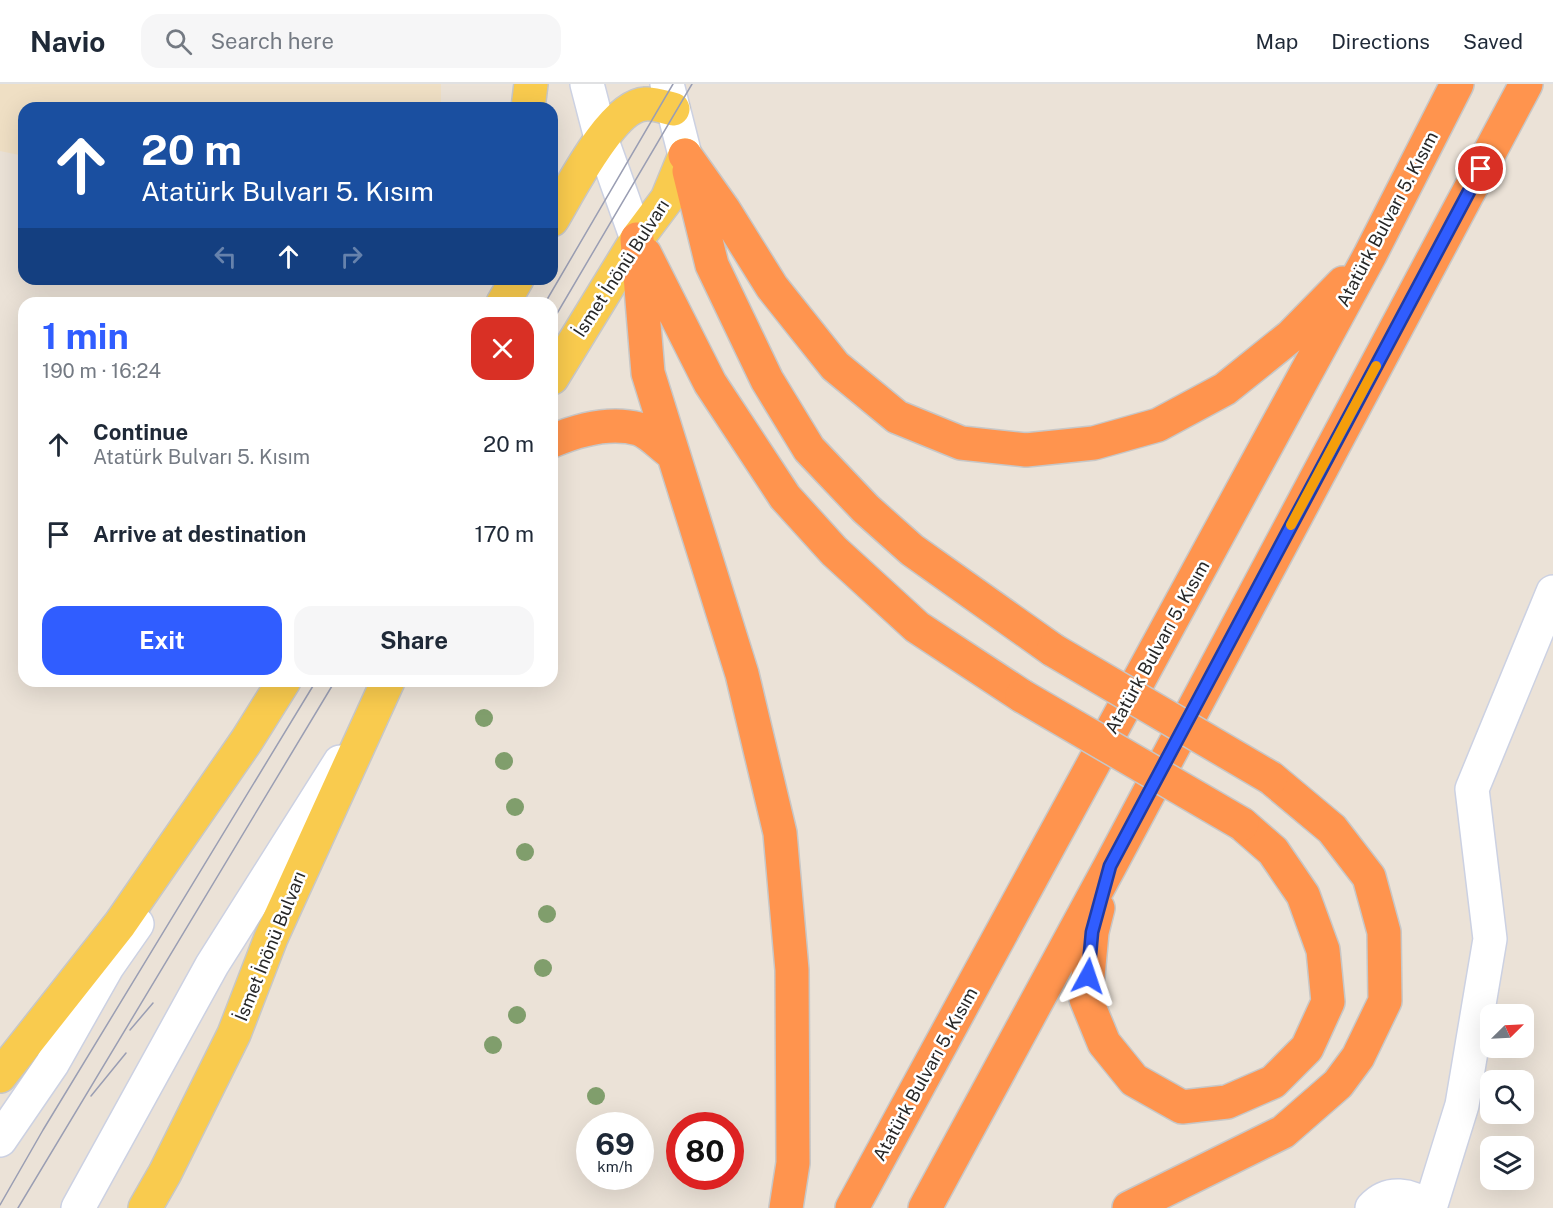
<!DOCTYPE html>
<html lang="en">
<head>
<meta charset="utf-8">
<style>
  body { margin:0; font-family:"Public Sans",sans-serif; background:#f6f6f7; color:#1f2937; height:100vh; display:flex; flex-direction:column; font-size:22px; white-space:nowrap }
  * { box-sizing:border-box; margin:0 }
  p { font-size:20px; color:#747a83 }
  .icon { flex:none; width:33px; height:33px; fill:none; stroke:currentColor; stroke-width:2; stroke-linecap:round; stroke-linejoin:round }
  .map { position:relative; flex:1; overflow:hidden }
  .side { position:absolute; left:18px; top:213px; width:540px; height:390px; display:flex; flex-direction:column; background:#fff; border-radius:18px; box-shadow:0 6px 24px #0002 }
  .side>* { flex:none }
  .guide { position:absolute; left:18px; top:18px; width:540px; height:183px; border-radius:18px; box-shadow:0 6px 24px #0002; background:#1a4fa0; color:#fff; overflow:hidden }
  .needle { width:39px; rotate:66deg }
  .controls { position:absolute; left:1480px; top:920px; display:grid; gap:12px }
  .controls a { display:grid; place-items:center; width:54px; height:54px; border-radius:12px; background:#fff; box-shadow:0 6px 24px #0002; font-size:30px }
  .speed { position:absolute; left:576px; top:1028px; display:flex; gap:12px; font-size:30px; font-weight:700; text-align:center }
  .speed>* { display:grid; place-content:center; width:78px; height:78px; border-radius:50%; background:#fff; box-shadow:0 6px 24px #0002; line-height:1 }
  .speed small { font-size:15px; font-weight:400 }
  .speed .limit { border:9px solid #d22; background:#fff; color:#111 }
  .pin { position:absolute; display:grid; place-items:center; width:51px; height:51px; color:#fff; margin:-26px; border:3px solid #fff; border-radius:50%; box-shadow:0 2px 6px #0007 }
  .me { position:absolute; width:66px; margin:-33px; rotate:5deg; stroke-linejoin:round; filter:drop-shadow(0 0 4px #0008) }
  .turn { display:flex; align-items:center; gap:21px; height:126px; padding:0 24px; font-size:27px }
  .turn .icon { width:78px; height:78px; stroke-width:2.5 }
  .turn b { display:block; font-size:42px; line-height:51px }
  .lanes { display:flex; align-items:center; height:57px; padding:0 24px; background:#0003; justify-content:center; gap:30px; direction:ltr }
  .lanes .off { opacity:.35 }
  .round { display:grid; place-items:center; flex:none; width:63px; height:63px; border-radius:18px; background:#f6f6f7 }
  .head { display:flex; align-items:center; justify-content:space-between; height:102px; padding:0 24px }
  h1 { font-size:36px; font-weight:700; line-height:45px; color:#305dff }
  .action { display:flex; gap:12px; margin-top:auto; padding:12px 24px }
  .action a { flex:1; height:69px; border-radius:18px; background:#305dff; color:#fff; font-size:24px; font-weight:700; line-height:69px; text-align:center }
  .action a+a { background:#f6f6f7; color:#1f2937 }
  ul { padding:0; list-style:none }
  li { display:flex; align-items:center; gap:18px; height:90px; padding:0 24px }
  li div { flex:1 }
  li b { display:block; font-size:22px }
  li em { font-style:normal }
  header { display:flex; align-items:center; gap:36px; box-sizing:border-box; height:84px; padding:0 30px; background:#fff; border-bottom:2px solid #e0e1e3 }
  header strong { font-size:28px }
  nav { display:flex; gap:33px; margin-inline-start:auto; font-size:21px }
  .search { width:420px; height:54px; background:#f6f6f7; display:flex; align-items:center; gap:15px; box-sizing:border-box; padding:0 21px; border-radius:18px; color:#747a83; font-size:22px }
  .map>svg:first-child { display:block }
</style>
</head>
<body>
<header>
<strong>Navio</strong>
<div class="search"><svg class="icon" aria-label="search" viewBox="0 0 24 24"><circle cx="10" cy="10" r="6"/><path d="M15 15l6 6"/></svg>Search here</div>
<nav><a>Map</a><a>Directions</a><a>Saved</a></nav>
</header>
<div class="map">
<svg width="1553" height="1124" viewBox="0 0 1553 1124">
  <rect width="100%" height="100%" fill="#ebe2d7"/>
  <!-- education -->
  <path fill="#efdfc4" d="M 0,0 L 441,0 L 441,24 L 24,24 L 24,72 L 0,67 Z"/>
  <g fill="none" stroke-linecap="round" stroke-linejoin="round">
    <defs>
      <path id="minor" d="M 587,0 L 601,54 L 637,155
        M 667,0 L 685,71
        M 0,1056 L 52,980 L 107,883 L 137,840
        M 78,1124 L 212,881 L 340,678
        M 1372,1124 C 1388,1106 1411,1110 1428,1124
        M 1430,1124 L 1462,1021 L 1490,855 L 1472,705 L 1553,508"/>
      <path id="major" d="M 528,24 L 531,0
        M 552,136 C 569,108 611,22 645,20 C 654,19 664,23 673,25
        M 503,219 L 517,195
        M 552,294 L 637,155 L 667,115 L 685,71
        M 0,992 L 120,840 L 247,656 L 284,597
        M 145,1124 L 165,1089 L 234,950 L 271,854 L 388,597"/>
      <path id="highway" d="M 685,71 L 724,126 L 772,203 L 835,282 L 897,333 L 961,359 L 1026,366 L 1094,359 L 1158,341 L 1225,305 L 1291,252 L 1343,199
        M 689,87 L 712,181 L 767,296 L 809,365 L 866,425 L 912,466 L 1053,566
        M 637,155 L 648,289 L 742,590 L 780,749 L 792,886 L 793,1079 L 786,1124
        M 645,170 L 710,299 L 785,413 L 834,467 L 917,543 L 1022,612
        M 552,357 C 578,346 610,337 639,345 C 650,349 663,363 673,370
        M 1098,824 L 1092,848 L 1086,915 L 1104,959 L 1134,996 L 1182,1023 L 1227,1018 L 1273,998 L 1307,964 L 1328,918 L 1323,866 L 1303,811 L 1273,767 L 1242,740
        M 852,1124 L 1370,171 L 1457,0
        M 925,1124 L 1110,782 L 1526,0
        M 1129,1124 L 1283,1048 L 1338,1000 L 1358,973 L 1385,917 L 1384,848 L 1369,793 L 1332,745 L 1271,694"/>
    </defs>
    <!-- minor casing -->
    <use href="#minor" stroke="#ccd1e2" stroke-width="36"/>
    <!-- major casing -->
    <use href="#major" stroke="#c7c7c7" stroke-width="36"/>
    <!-- highway casing -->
    <use href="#highway" stroke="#c7c7c7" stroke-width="36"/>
    <!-- minor -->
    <use href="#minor" stroke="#fff" stroke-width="33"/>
    <!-- major -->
    <use href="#major" stroke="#f9cb4e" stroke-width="33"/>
    <!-- highway -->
    <use href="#highway" stroke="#ff944e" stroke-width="33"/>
    <!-- tram -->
    <path stroke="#9a9eb3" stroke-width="1.5" d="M 545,219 L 673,0
      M 552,238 L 692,0
      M 130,946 L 153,919
      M 91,1012 L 126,969
      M 0,1121 L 43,1046 L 316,597
      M 18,1124 L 335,597"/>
    <defs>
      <path id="highway-bridge" d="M 1053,566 L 1271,694
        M 1022,612 L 1242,740"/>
    </defs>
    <!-- highway-bridge casing -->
    <use href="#highway-bridge" stroke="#c7c7c7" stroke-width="36" stroke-linecap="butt"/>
    <!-- highway-bridge -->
    <use href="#highway-bridge" stroke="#ff944e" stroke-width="33"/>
  </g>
  <!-- trees -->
  <g fill="#809e6c">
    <circle cx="484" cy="634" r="9"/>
    <circle cx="504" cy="677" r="9"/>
    <circle cx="515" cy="723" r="9"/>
    <circle cx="525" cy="768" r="9"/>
    <circle cx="547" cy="830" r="9"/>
    <circle cx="543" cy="884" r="9"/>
    <circle cx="517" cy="931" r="9"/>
    <circle cx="493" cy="961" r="9"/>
    <circle cx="596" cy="1012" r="9"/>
  </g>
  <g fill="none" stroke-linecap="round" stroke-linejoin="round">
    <defs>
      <path id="route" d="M 1088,892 L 1092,848 L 1110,782 L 1481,85"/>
    </defs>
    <!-- route casing -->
    <use href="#route" stroke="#1f3ca6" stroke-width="15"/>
    <!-- route -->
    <use href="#route" stroke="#305dff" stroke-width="10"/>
    <!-- slow -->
    <path stroke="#f59e0b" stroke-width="10" d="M 1291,441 L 1376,282"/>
  </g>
  <g text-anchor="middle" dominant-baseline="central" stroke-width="5" stroke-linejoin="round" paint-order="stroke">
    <!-- street labels -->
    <g font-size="18" fill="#272727" stroke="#fff">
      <text transform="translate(1387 135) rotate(-62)">Atatürk Bulvarı 5. Kısım</text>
      <text transform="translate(621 184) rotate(-57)">İsmet İnönü Bulvarı</text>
      <text transform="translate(1157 563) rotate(-61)">Atatürk Bulvarı 5. Kısım</text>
      <text transform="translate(270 862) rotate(-68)">İsmet İnönü Bulvarı</text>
      <text transform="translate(925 990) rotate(-61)">Atatürk Bulvarı 5. Kısım</text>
    </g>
  </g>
</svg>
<div class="controls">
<a><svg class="needle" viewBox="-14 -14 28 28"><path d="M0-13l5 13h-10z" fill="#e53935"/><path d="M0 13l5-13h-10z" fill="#747a83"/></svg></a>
<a><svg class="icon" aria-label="search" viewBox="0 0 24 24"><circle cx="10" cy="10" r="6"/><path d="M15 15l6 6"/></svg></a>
<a><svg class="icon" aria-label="layers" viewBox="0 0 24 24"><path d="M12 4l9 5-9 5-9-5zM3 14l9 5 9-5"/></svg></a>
</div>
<div class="speed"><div>69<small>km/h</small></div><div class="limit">80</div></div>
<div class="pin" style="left:1481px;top:85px;background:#d93025"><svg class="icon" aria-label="arrive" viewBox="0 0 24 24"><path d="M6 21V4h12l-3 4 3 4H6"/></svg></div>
<svg class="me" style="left:1088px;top:892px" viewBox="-20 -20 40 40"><path d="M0-17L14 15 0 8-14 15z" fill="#305dff" stroke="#fff" stroke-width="4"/></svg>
<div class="guide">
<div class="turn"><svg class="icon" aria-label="ahead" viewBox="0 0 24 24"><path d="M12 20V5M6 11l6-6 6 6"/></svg><div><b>20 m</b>Atatürk Bulvarı 5. Kısım</div></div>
<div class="lanes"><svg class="icon off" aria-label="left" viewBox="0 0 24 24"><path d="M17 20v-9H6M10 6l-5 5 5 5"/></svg><svg class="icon" aria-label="ahead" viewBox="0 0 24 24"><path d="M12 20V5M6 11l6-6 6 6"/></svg><svg class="icon off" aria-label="right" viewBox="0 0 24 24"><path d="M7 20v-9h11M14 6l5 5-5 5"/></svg></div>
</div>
<section class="side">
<div class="head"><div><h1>1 min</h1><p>190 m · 16:24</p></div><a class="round" style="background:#d93025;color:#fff"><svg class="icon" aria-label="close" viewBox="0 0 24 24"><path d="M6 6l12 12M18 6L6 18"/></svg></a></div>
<ul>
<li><svg class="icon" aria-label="ahead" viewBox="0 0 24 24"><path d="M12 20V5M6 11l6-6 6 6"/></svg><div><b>Continue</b><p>Atatürk Bulvarı 5. Kısım</p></div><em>20 m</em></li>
<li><svg class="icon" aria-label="arrive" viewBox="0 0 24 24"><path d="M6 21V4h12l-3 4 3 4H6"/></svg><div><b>Arrive at destination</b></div><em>170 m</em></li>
</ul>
<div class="action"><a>Exit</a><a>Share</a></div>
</section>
</div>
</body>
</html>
